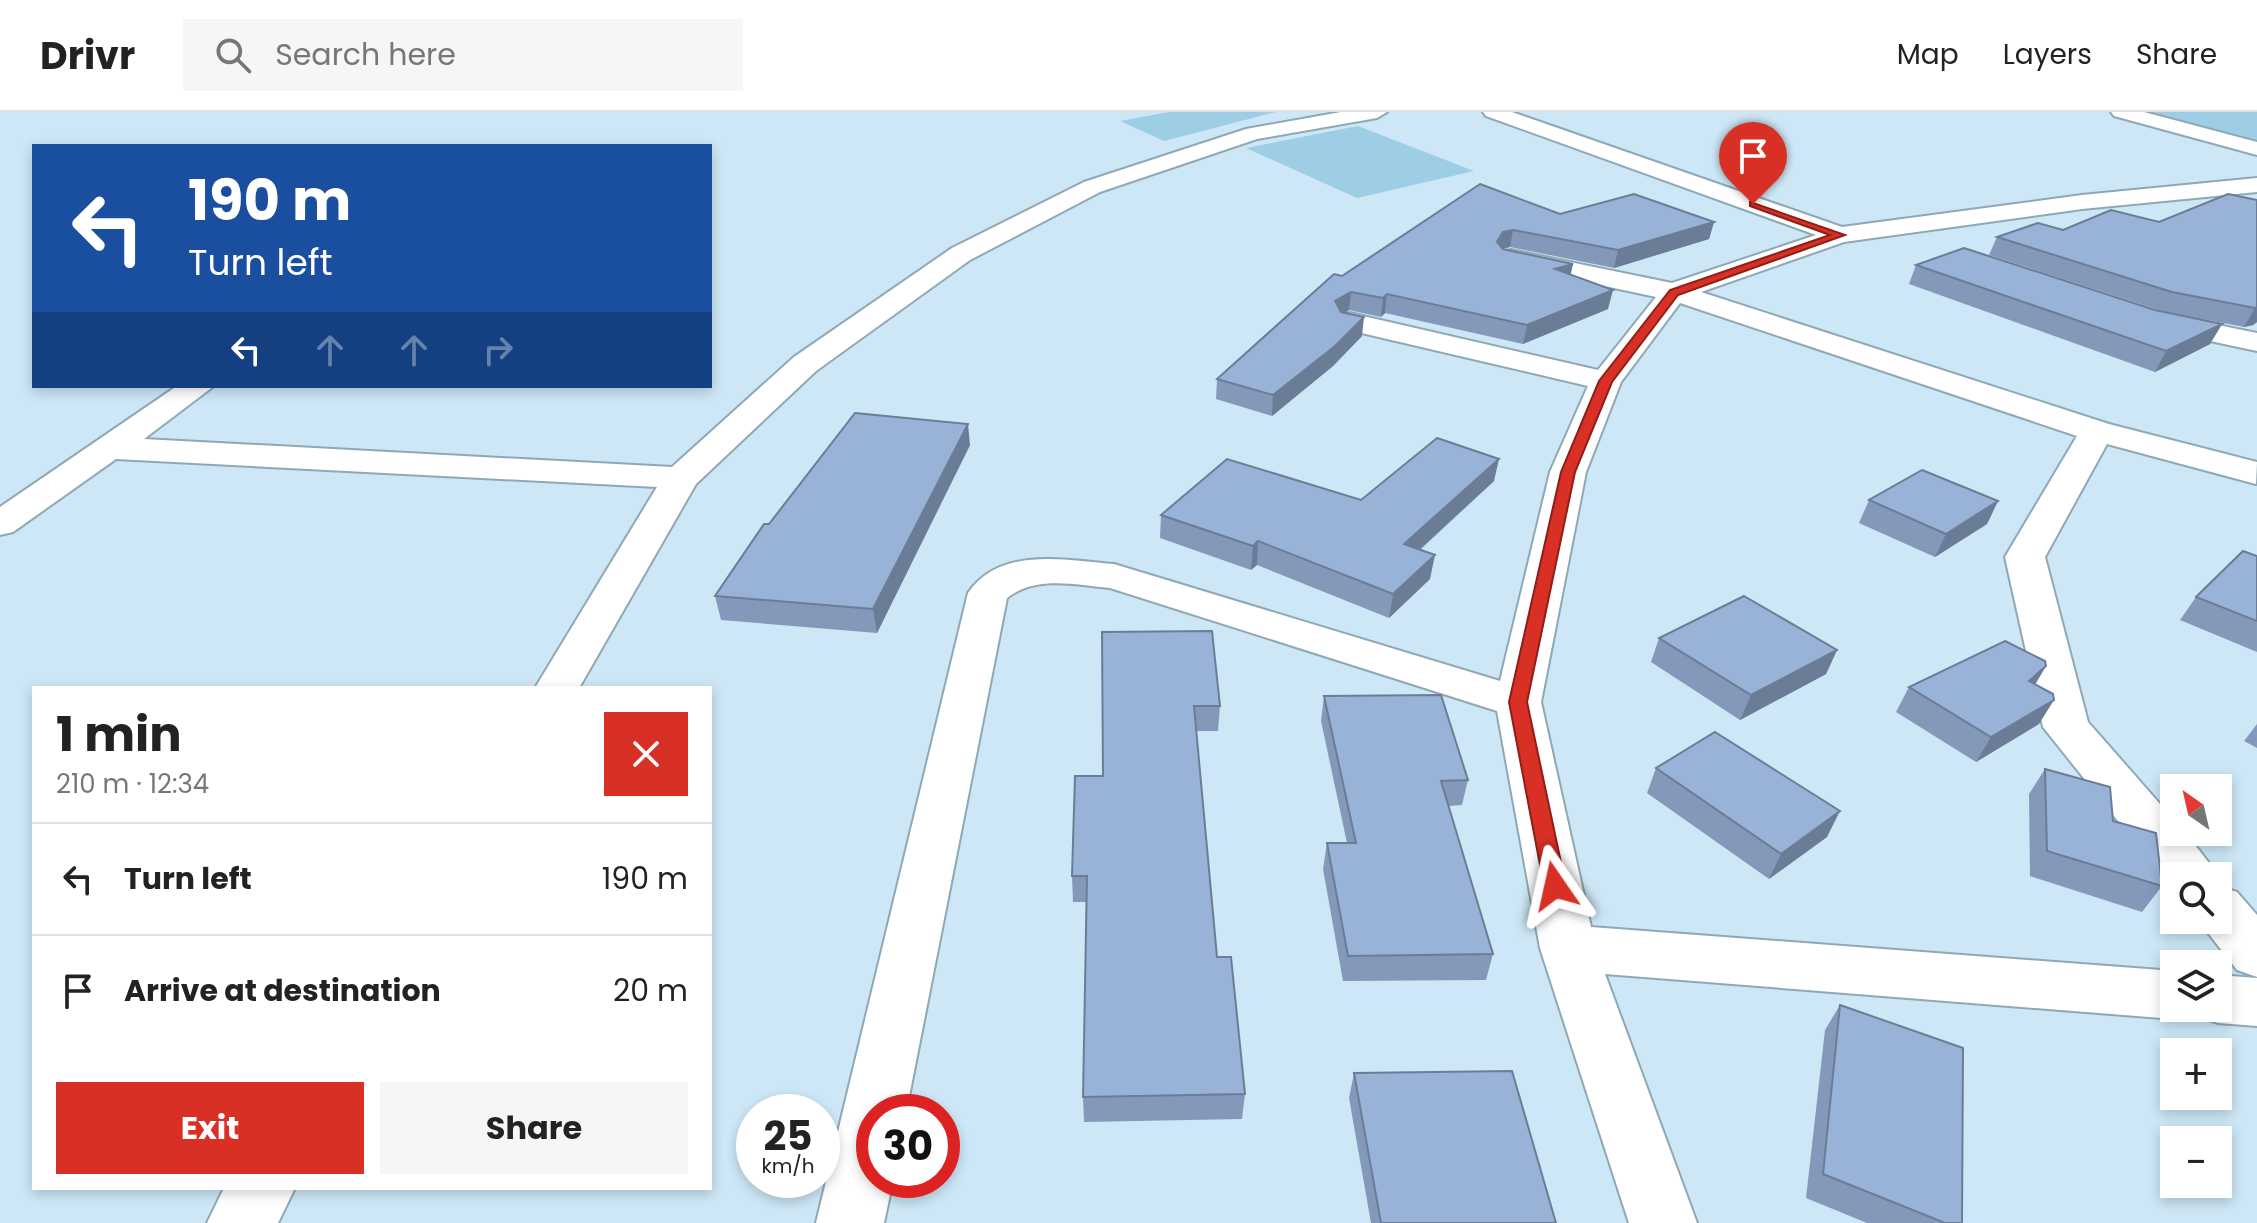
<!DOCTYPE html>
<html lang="en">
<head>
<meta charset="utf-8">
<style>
  body { margin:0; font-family:Poppins,sans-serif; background:#f6f6f6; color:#222; height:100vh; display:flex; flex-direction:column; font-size:30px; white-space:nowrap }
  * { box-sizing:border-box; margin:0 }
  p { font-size:26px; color:#767676 }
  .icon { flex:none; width:44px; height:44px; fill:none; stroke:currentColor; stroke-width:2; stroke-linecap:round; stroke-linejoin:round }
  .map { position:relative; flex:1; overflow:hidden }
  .sheet { position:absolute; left:32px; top:574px; width:680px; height:504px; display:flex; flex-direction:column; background:#fff; border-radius:0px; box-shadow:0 4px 12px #0003 }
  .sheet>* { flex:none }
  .guide { position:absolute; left:32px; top:32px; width:680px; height:244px; border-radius:0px; box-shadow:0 4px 12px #0003; background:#1a4fa0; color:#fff; overflow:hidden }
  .needle { width:52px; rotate:326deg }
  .fabs { position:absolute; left:2160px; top:662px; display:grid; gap:16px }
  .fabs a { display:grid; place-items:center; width:72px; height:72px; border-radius:0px; background:#fff; box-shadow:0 4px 12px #0003; font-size:40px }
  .speed { position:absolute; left:736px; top:982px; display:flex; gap:16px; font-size:40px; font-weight:700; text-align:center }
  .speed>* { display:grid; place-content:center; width:104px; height:104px; border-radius:50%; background:#fff; box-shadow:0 4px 12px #0003; line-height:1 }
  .speed small { font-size:20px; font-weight:400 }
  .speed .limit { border:12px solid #d22; background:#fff; color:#111 }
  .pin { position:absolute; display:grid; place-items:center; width:68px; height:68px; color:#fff; margin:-82px -34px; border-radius:50% 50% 50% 0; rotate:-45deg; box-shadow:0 0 8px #0007 }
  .pin .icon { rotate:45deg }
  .me { position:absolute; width:88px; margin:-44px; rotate:349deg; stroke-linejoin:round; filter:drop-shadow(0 0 6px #0008) }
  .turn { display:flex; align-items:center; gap:28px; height:168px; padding:0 24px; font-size:36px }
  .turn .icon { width:104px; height:104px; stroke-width:2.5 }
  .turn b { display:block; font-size:56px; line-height:68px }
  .lanes { display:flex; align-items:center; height:76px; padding:0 24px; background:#0003; justify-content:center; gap:40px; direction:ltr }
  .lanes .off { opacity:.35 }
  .round { display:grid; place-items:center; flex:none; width:84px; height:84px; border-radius:0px; background:#f6f6f6 }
  .overview { display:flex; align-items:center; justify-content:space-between; height:136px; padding:0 24px }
  h1 { font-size:48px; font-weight:700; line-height:60px }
  .action { display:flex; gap:16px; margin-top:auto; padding:16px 24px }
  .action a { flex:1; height:92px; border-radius:0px; background:#d93025; color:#fff; font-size:32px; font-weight:700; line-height:92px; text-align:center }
  .action a+a { background:#f6f6f6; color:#222 }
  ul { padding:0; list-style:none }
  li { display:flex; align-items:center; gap:24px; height:112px; padding:0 24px; border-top:2px solid #e0e0e0 }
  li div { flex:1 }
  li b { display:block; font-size:30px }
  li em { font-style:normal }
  header { display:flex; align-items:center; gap:48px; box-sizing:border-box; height:112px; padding:0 40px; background:#fff; border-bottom:2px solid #e0e0e0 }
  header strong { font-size:38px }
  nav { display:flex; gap:44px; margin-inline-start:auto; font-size:28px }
  .search { width:560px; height:72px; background:#f6f6f6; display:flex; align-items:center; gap:20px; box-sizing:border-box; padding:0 28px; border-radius:0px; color:#767676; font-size:30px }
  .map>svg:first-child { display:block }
</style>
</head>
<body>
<header>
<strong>Drivr</strong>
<div class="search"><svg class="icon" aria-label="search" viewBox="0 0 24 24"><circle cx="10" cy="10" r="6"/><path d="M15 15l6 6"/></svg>Search here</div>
<nav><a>Map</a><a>Layers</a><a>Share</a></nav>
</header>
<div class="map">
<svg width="2257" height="1111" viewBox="0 0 2257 1111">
  <rect width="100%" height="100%" fill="#cde7f6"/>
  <!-- green -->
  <path fill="#9ecde6" d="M 1169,0 L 1276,0 L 1164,29 L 1120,9 Z
    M 2144,0 L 2257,0 L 2257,30 Z
    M 1358,14 L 1474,59 L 1357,86 L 1246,36 Z"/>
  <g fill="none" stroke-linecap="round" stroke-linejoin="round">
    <defs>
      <path id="street" d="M 1341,0 L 1387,0 L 1377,6 L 1257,27 L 1100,80 L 970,148 L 816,259 L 696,372 L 579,576 L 535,576 L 657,375 L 116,347 L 13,420 L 0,423 L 0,395 L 177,274 L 214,274 L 144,327 L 672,355 L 794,245 L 952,136 L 1084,70 L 1246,17 Z
        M 1483,0 L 1512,0 L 1842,115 L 2082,83 L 2257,66 L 2257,80 L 2082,97 L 1844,130 L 1701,180 L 2109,312 L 2257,350 L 2256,372 L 2107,332 L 2045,445 L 2088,610 L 2174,708 L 2174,720 L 2185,720 L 2219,764 L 2218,765 L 2174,764 L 2173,778 L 2043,615 L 2005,445 L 2077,324 L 1680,191 L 1621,270 L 1586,360 L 1541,590 L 1591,815 L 2174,859 L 2174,896 L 2218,896 L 2218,863 L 2257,866 L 2257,914 L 2218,911 L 2197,904 L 2195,899 L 2174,907 L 1605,862 L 1697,1111 L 1629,1111 L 1540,836 L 1497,599 L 1110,476 C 1075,473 1036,463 1007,486 L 906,1000 L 874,1000 L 874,1068 L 893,1068 L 884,1111 L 816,1111 L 968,481 C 1000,434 1065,448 1114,452 L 1500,569 L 1550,360 L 1588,274 L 1340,216 L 1335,210 L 1340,204 L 1350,201 L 1598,258 L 1656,185 L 1502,152 L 1498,146 L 1502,140 L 1511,138 L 1672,171 L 1816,123 L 1486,4 Z
        M 2111,0 L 2144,0 L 2257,30 L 2257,43 L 2114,4 Z
        M 2159,201 L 2257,221 L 2257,239 L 2149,216 L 2144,210 L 2149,204 Z
        M 2218,774 L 2237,780 L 2257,803 L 2257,865 L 2237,858 L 2198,808 L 2218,808 Z
        M 224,1076 L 295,1076 L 278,1111 L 207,1111 Z"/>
    </defs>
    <!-- street casing -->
    <use href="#street" stroke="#8fa8b6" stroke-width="4"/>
    <!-- street -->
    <use href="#street" fill="#fff" fill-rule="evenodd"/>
  </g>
  <!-- wall -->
  <path fill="#8499b9" d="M 2257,88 L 2257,210 L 2253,213 L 2244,215 L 2162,199 L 1989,143 L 1997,125 L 2159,110 Z
    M 1560,102 L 1714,110 L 1709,127 L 1614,156 L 1510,135 L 1502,137 L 1573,152 L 1570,163 L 1608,197 L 1523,232 L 1385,201 L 1381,205 L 1349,198 L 1345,201 L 1362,224 L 1333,254 L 1272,304 L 1216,287 L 1217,267 L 1342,164 Z
    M 1916,153 L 2155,198 L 2222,212 L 2210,232 L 2155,260 L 1909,172 Z
    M 970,333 L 877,521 L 721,508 L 715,484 L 769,412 Z
    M 1494,369 L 1420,438 L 1430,467 L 1389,506 L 1257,453 L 1251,458 L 1160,426 L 1161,403 L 1361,388 Z
    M 1869,388 L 1998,389 L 1987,412 L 1935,445 L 1859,411 Z
    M 2257,444 L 2257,540 L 2180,508 L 2196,485 Z
    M 1102,520 L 1220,594 L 1218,619 L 1196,619 L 1217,845 L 1245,982 L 1242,1007 L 1084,1010 L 1083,985 L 1086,790 L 1073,790 L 1072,764 L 1103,664 Z
    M 1659,526 L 1837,538 L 1826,562 L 1740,608 L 1651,550 Z
    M 2035,572 L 2039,612 L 1976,650 L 1896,600 L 1909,575 Z
    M 1324,584 L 1468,668 L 1462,693 L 1449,694 L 1493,842 L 1486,868 L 1343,869 L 1323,757 L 1327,731 L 1347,731 L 1321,609 Z
    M 2257,612 L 2257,636 L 2244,629 Z
    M 1656,656 L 1827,725 L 1769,767 L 1647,681 Z
    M 2045,657 L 2113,709 L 2162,774 L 2142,800 L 2030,764 L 2029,682 Z
    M 1840,893 L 1962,1111 L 1867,1111 L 1806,1086 L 1825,918 Z
    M 1354,961 L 1556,1111 L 1371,1111 L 1349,986 Z"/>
  <!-- shaded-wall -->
  <path fill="#6b7d96" d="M 1714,110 L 1709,127 L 1614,156 L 1618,138 Z
    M 1513,118 L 1510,135 L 1499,137 L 1497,130 L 1503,120 Z
    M 1573,152 L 1569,170 L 1555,157 Z
    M 1613,178 L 1608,197 L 1523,232 L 1527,213 Z
    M 1351,180 L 1349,198 L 1333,208 L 1335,189 Z
    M 1387,182 L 1385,201 L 1381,205 L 1383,186 Z
    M 2257,195 L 2257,210 L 2253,213 L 2244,215 L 2255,196 Z
    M 1364,205 L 1362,224 L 1333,254 L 1272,304 L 1273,283 Z
    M 2222,212 L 2210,232 L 2155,260 L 2166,239 Z
    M 968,312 L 970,333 L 877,521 L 873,497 Z
    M 1499,347 L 1494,369 L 1400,455 L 1404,432 Z
    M 1998,389 L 1987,412 L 1935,445 L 1946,422 Z
    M 1258,429 L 1257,453 L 1251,458 L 1253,434 Z
    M 1435,443 L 1430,467 L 1389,506 L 1393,482 Z
    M 1837,538 L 1826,562 L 1740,608 L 1751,583 Z
    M 2046,554 L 2032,578 L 2029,569 Z
    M 2054,588 L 2039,612 L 1976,650 L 1991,625 Z
    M 1840,699 L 1827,725 L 1769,767 L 1781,742 Z"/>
  <!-- building -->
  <path fill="#99b2d7" stroke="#6b7d96" stroke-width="2" d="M 1480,72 L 1560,102 L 1634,82 L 1714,110 L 1618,138 L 1513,118 L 1503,120 L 1497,130 L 1503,137 L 1573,152 L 1555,157 L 1613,178 L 1527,213 L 1387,182 L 1383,186 L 1351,180 L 1335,189 L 1341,200 L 1364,205 L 1335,234 L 1273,283 L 1217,267 L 1334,162 L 1342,164 Z
    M 2228,82 L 2257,88 L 2257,195 L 2255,196 L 2172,180 L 1997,125 L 2038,111 L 2063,118 L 2111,98 L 2159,110 Z
    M 1964,136 L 2155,198 L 2222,212 L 2166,239 L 1916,153 Z
    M 855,301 L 968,312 L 873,497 L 715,484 L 764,412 L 769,412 Z
    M 1437,326 L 1499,347 L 1404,432 L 1435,443 L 1393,482 L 1258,429 L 1253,434 L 1161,403 L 1227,347 L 1361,388 Z
    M 1922,358 L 1998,389 L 1946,422 L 1869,388 Z
    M 2243,439 L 2257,444 L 2257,509 L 2196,485 Z
    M 1744,484 L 1837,538 L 1751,583 L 1659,526 Z
    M 1212,519 L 1220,594 L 1194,594 L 1217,845 L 1231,845 L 1245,982 L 1083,985 L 1087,764 L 1072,764 L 1075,664 L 1103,664 L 1102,520 Z
    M 2005,529 L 2045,549 L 2046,554 L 2029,569 L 2053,582 L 2054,588 L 1991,625 L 1909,575 Z
    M 1441,583 L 1468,668 L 1441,669 L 1493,842 L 1348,844 L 1327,731 L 1356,731 L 1324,584 Z
    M 1715,620 L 1840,699 L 1781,742 L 1656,656 Z
    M 2045,657 L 2110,675 L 2113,709 L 2156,721 L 2162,774 L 2047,739 Z
    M 1840,893 L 1963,936 L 1962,1111 L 1945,1111 L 1823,1062 Z
    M 1512,959 L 1556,1111 L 1381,1111 L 1354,961 Z"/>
  <!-- route -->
  <path fill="#d93025" stroke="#8d1f18" stroke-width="2" d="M 1750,90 L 1845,123 L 1678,183 L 1612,270 L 1575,360 L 1527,590 L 1566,774 L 1555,783 L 1544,774 L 1509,590 L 1561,360 L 1599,269 L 1670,178 L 1830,123 L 1750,94 Z"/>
</svg>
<div class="fabs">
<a><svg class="needle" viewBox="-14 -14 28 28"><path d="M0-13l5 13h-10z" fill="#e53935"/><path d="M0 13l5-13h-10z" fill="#767676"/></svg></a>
<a><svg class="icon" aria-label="search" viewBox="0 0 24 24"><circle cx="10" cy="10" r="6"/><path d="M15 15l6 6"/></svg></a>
<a><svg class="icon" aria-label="layers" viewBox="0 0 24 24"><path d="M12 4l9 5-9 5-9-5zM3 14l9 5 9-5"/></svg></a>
<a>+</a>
<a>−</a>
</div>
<div class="speed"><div>25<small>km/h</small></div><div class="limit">30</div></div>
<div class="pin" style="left:1753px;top:92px;background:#d93025"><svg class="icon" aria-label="arrive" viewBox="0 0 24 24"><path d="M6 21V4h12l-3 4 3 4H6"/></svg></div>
<svg class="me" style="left:1555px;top:774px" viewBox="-20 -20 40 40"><path d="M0-17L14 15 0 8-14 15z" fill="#d93025" stroke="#fff" stroke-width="4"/></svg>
<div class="guide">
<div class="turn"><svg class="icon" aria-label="left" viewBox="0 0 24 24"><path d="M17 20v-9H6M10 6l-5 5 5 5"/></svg><div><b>190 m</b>Turn left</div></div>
<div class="lanes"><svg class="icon" aria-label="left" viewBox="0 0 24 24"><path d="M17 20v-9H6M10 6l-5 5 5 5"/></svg><svg class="icon off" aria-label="ahead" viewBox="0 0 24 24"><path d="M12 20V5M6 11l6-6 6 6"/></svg><svg class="icon off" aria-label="ahead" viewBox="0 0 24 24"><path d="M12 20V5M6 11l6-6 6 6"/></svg><svg class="icon off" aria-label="right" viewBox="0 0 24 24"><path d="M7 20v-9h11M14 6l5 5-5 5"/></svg></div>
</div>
<section class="sheet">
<div class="overview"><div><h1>1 min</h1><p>210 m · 12:34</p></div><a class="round" style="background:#d93025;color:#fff"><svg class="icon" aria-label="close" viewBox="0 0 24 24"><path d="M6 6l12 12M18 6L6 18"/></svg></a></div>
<ul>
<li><svg class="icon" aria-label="left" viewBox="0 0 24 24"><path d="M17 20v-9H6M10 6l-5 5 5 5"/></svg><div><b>Turn left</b></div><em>190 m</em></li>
<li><svg class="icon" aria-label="arrive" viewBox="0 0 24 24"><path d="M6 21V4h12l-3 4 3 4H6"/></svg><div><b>Arrive at destination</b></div><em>20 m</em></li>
</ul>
<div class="action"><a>Exit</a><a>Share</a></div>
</section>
</div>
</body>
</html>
